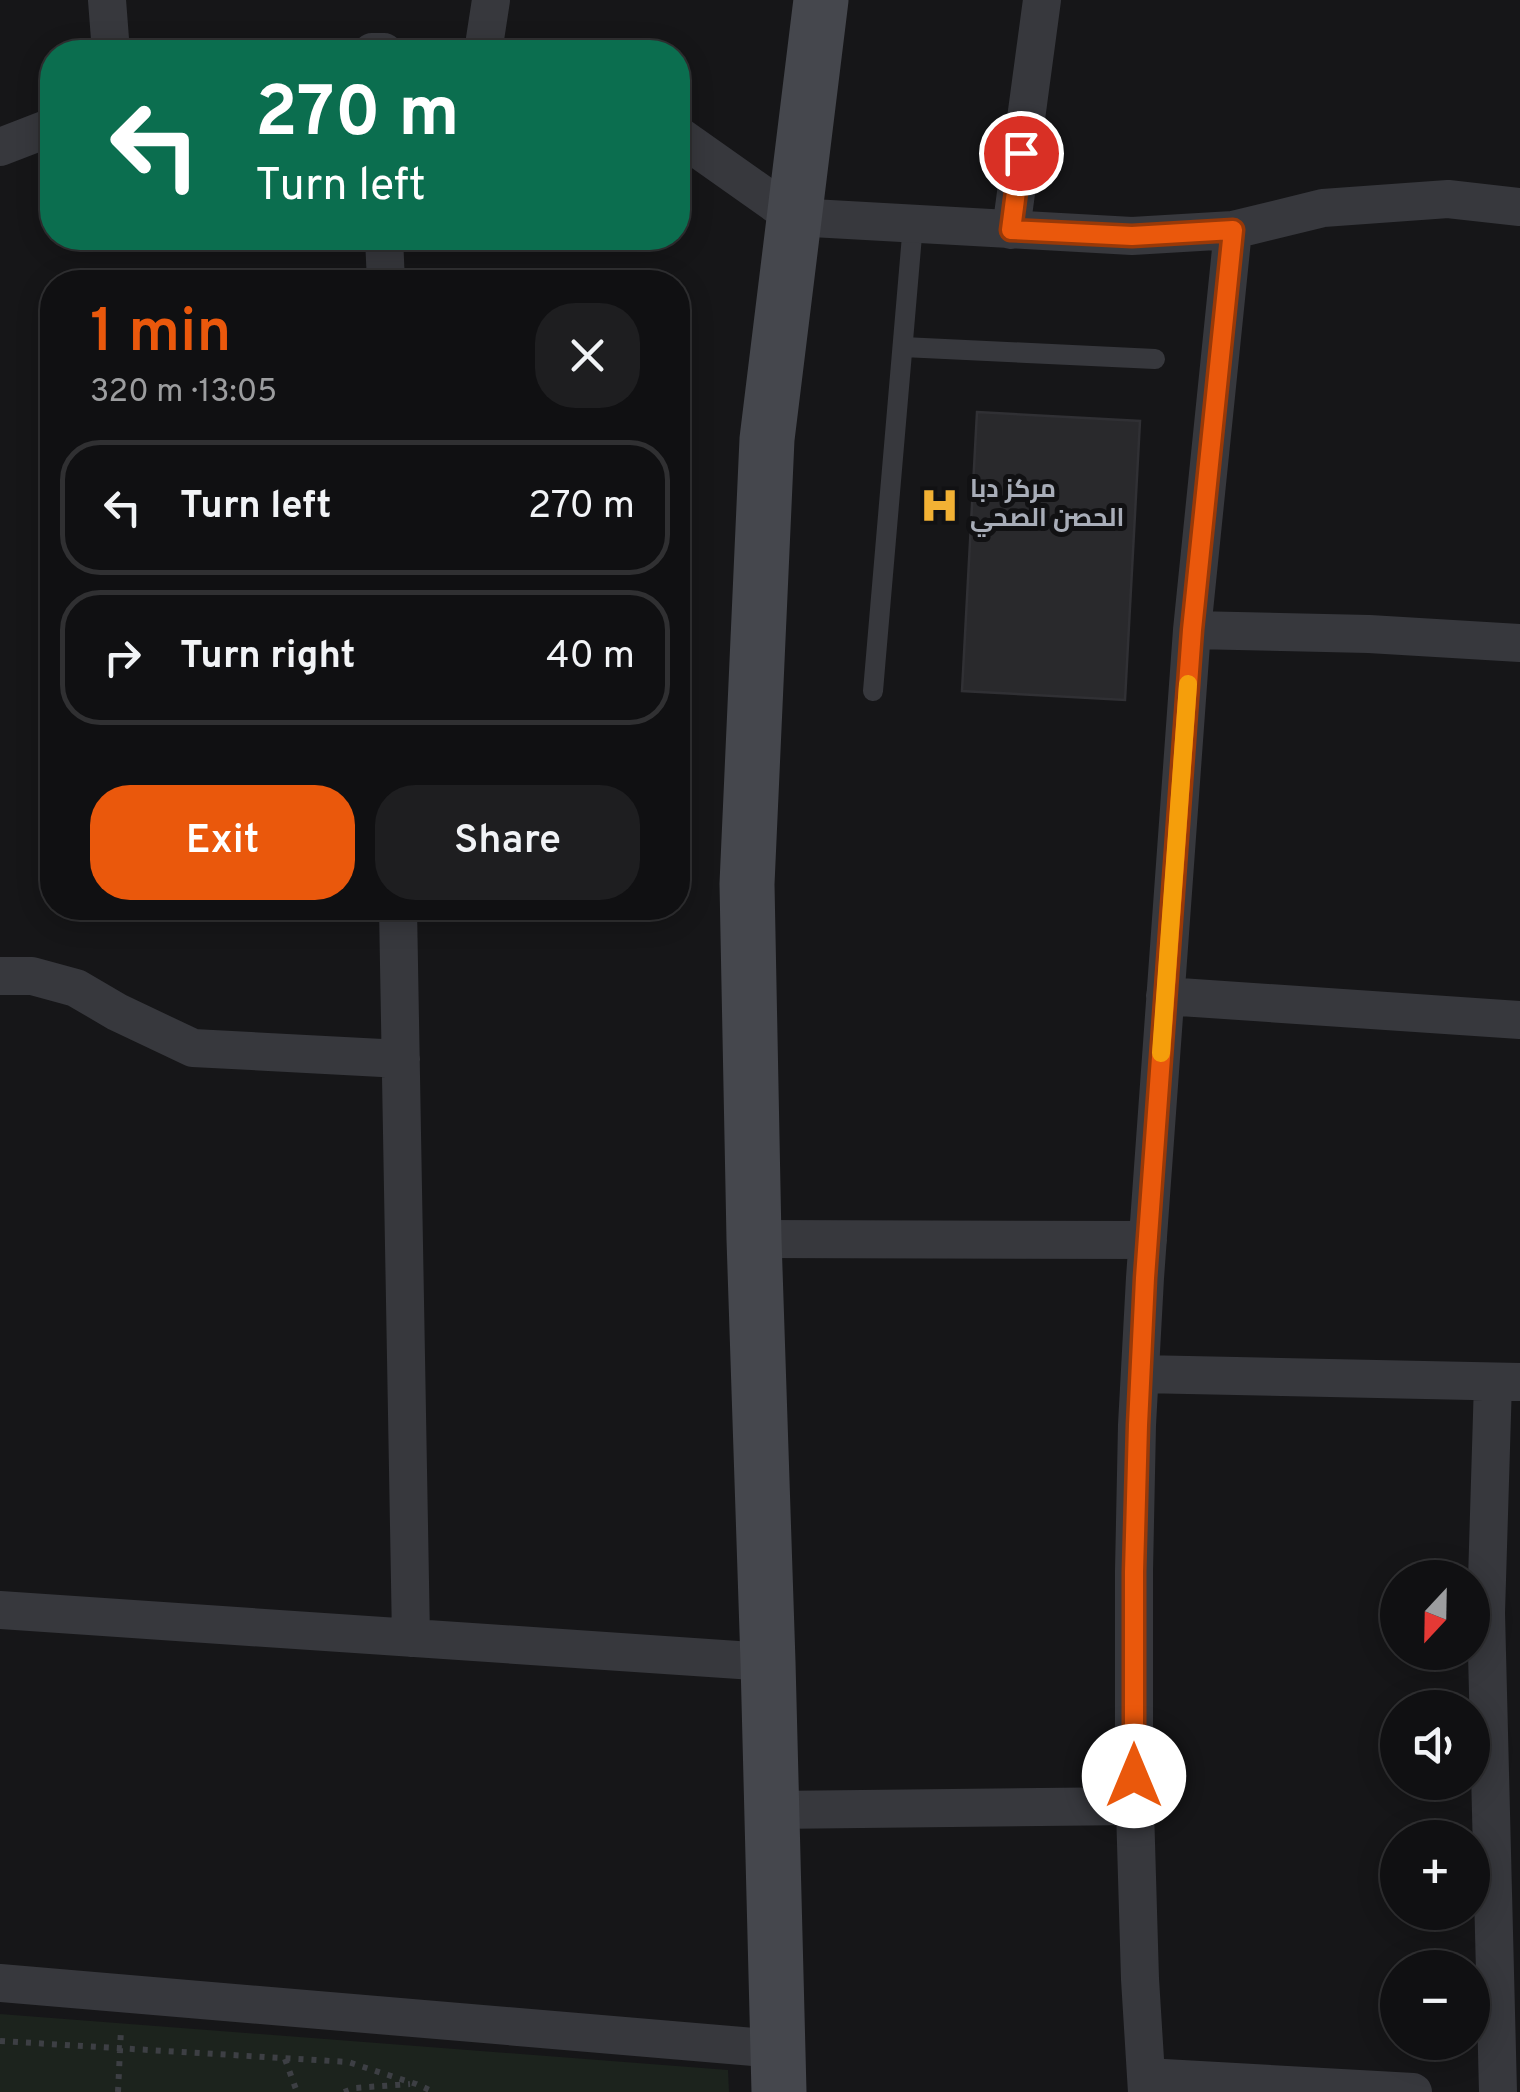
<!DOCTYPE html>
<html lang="en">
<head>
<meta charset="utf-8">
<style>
  body { margin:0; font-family:Overpass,Cairo,sans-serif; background:#1e1e20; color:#f1f3f6; height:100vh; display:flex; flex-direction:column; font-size:38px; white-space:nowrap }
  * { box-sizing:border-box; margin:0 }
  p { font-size:32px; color:#9c9d9f }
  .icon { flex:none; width:55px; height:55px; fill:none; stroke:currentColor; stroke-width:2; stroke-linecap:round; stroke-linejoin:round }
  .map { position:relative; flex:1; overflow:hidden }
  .sheet { position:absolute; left:40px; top:270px; width:650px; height:650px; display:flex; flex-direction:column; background:#101012; border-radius:40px; box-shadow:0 5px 25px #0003,0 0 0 2px #303032 }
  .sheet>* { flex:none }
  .banner { position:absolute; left:40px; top:40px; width:650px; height:210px; border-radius:40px; box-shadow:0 5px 25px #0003,0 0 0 2px #303032; background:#0b6e4f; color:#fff; overflow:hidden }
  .needle { width:65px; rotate:202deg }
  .tools { position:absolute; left:1380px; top:1560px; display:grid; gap:20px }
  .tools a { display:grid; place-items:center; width:110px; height:110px; border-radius:50%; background:#101012; box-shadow:0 5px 25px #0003,0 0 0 2px #303032; font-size:50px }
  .pin { position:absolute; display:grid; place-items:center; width:85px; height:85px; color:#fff; margin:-42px; border:5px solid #fff; border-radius:50%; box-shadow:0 2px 10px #0007 }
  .me { position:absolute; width:110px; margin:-55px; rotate:0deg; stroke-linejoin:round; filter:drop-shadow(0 0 8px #0008) }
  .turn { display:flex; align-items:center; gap:35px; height:210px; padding:0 50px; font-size:45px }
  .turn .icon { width:130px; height:130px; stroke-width:2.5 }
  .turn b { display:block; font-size:70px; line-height:85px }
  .round { display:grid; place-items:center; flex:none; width:105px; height:105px; border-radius:40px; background:#1e1e20 }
  .summary { display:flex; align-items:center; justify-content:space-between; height:170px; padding:0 50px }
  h1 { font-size:60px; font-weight:600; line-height:75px; color:#ea580c }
  .cta { display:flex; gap:20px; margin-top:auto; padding:20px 50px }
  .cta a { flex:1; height:115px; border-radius:40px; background:#ea580c; color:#fff; font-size:40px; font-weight:600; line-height:115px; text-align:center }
  .cta a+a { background:#1e1e20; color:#f1f3f6 }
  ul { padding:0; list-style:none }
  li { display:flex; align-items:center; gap:30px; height:135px; margin:0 20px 15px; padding:0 30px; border:5px solid #303032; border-radius:40px }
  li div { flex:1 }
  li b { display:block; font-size:38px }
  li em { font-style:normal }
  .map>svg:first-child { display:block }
</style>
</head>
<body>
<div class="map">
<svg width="1520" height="2092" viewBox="0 0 1520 2092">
  <rect width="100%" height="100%" fill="#161618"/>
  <!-- green -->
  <path fill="#1c231d" d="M 0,2014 L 728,2070 L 729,2092 L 0,2092 Z"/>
  <!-- building -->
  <path fill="#29292c" stroke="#303034" stroke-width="2.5" d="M 977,412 L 1140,421 L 1125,700 L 962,691 Z"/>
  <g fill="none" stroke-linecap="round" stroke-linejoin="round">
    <!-- path -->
    <path stroke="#3d3f44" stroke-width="6" stroke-dasharray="5 8" stroke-linecap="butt" d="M 0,2041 L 348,2062 L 416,2084 L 434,2092
      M 285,2059 L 297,2092
      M 118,2092 L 121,2029
      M 344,2092 L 355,2088 L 410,2084"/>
    <!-- lane -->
    <path stroke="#37383d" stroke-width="20" d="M 903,347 L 1155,359
      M 873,691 L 913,224"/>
    <!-- street -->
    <path stroke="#37383d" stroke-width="38" d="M 107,0 L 111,52
      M 372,52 L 384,52
      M 483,52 L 491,0
      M 678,135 L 794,217 L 1132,236 L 1233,230 L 1323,208 L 1448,199 L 1520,207
      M 0,147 L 52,127
      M 1011,230 L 1042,0
      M 384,238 L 386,282
      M 1192,630 L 1369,634 L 1520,643
      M 398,908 L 411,1638
      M 0,976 L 32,976 L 76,988 L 117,1012 L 193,1048 L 401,1059
      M 1165,996 L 1520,1020
      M 754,1239 L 1148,1240
      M 1140,1374 L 1520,1382
      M 1493,1382 L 1486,1613 L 1498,2092
      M 0,1610 L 768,1662
      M 772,1810 L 1135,1806
      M 0,1983 L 778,2049
      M 1146,2077 L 1413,2092
      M 1147,2092 L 1140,1979 L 1134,1775 L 1134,1571 L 1137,1425 L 1145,1278 L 1192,630 L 1233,230"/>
    <!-- secondary -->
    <path stroke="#45474d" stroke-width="55" d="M 779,2092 L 768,1662 L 754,1239 L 747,884 L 767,439 L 821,0"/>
  </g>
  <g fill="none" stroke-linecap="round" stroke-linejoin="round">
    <defs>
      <path id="route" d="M 1021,153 L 1011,230 L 1132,236 L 1233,230 L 1192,630 L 1145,1278 L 1138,1425 L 1134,1572 L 1134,1776"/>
    </defs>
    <!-- route casing -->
    <use href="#route" stroke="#983908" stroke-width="25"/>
    <!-- route -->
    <use href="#route" stroke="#ea580c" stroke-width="18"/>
    <!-- slow -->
    <path stroke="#f59e0b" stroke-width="18" d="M 1161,1053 L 1188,684"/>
  </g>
  <!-- icons -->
  <defs>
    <symbol id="hospital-bare" viewBox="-9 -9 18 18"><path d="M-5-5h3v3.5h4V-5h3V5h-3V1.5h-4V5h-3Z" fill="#f2b134" stroke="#111113" stroke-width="2.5" paint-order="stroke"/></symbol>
  </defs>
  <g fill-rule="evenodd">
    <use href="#hospital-bare" x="912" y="478" width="55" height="55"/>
  </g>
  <g text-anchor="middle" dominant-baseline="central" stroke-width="10" stroke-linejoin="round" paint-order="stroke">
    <!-- poi labels -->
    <g font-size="25" font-weight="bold" fill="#a8adb8" stroke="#111113" text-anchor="start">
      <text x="970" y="491">مركز دبا<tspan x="970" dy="29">الحصن الصحي</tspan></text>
    </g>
  </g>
</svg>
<div class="tools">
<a><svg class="needle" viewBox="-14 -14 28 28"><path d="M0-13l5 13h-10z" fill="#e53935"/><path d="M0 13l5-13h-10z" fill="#9c9d9f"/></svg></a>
<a><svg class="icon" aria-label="sound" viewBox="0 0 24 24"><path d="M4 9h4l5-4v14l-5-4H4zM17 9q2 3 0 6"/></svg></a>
<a>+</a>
<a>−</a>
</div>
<div class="pin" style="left:1021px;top:153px;background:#d93025"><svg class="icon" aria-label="arrive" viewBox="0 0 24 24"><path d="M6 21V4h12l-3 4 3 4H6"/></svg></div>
<svg class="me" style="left:1134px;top:1776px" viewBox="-20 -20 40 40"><circle r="19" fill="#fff"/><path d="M0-13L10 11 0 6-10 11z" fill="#ea580c"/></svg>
<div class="banner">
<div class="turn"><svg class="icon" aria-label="left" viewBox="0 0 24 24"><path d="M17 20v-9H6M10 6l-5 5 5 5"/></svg><div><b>270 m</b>Turn left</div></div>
</div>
<section class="sheet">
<div class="summary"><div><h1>1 min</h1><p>320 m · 13:05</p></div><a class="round"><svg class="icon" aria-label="close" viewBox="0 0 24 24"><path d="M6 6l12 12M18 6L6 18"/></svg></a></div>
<ul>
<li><svg class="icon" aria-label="left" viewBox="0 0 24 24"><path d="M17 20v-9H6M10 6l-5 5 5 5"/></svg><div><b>Turn left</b></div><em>270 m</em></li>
<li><svg class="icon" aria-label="right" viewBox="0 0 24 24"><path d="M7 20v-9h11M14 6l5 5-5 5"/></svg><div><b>Turn right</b></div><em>40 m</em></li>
</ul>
<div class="cta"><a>Exit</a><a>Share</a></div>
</section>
</div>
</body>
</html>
